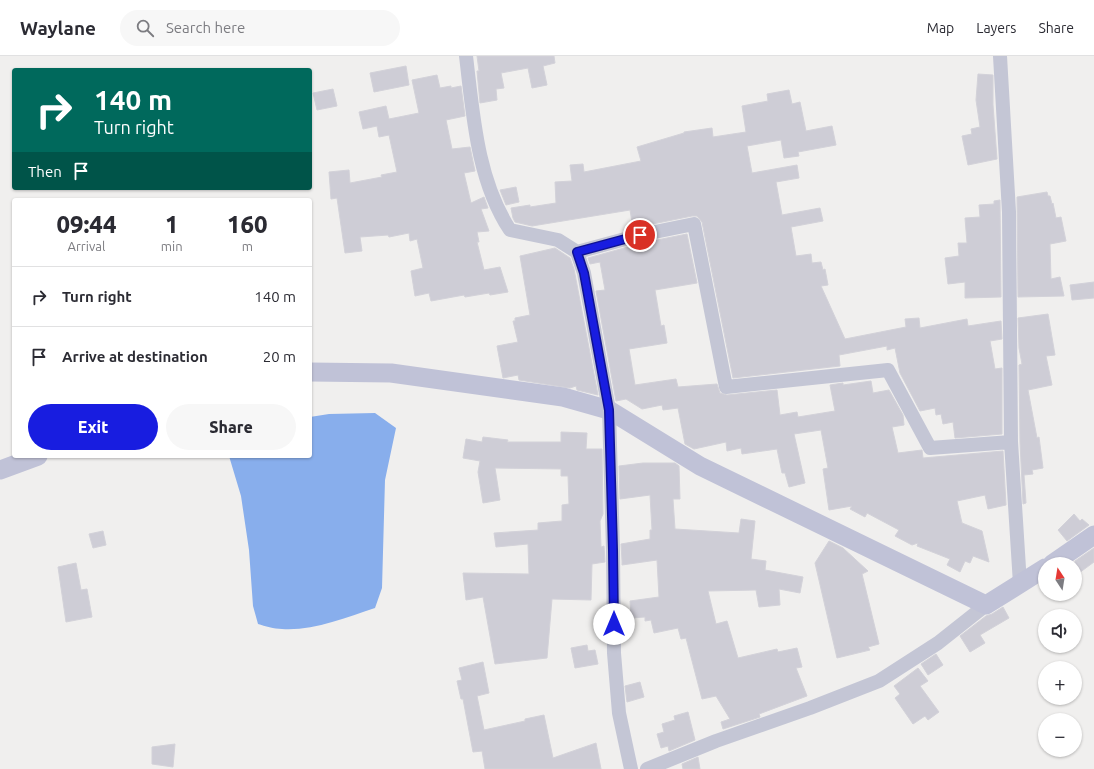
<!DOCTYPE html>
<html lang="en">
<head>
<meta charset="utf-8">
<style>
  body { margin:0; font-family:Ubuntu,sans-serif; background:#f7f7f7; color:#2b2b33; height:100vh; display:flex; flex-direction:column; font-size:15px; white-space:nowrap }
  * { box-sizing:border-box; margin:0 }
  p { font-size:13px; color:#7c7c81 }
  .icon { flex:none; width:22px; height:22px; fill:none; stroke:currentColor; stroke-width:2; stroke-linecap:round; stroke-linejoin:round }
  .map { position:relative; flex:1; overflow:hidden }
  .side { position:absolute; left:12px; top:142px; width:300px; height:260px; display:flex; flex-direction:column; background:#fff; border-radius:4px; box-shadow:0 1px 3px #0004 }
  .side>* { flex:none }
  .guide { position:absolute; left:12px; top:12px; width:300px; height:122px; border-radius:4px; box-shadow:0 1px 3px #0004; background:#00695c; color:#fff; overflow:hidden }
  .needle { width:26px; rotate:348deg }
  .tools { position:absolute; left:1038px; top:501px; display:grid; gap:8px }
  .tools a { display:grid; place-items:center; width:44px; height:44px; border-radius:50%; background:#fff; box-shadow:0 1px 3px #0004; font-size:20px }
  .pin { position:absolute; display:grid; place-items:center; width:34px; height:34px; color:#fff; margin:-17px; border:2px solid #fff; border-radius:50%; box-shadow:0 1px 4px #0007 }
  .me { position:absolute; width:44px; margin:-22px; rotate:0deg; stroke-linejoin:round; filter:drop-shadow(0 0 3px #0008) }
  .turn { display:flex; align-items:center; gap:14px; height:84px; padding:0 16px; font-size:18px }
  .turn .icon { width:52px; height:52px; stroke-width:2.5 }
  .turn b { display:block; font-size:28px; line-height:34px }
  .then { display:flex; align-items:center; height:38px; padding:0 16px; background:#0003; gap:8px; font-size:15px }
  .eta { display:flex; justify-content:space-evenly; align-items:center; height:68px; text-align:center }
  .eta b { font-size:24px; font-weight:800; line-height:28px }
  .primary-button { display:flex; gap:8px; margin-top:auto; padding:8px 16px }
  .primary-button a { flex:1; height:46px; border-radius:24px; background:#181de0; color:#fff; font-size:16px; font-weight:800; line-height:46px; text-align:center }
  .primary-button a+a { background:#f7f7f7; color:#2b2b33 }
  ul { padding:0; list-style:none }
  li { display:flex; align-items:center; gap:12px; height:60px; padding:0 16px; border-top:1px solid #e1e1e2 }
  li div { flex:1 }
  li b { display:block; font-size:15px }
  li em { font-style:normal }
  header { display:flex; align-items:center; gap:24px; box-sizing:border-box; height:56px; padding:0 20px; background:#fff; border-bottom:1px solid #e1e1e2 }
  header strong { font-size:19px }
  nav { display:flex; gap:22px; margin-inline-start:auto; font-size:14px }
  .search { width:280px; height:36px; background:#f7f7f7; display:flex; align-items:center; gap:10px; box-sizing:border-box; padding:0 14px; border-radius:22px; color:#7c7c81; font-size:15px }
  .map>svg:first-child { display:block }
</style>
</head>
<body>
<header>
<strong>Waylane</strong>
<div class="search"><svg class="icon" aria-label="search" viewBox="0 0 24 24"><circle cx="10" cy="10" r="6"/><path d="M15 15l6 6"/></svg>Search here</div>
<nav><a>Map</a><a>Layers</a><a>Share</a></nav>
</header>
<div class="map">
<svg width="1094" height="713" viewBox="0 0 1094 713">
  <rect width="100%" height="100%" fill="#f0efee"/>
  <!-- water -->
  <path fill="#88aeec" d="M 375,357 L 396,372 L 385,424 L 382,532 L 375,552 C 345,562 313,575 282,573 C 274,573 265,570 258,568 L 253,550 L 249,494 L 241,440 L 229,400 L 310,400 L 310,361 L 329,358 Z"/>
  <!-- building -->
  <path fill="#cecdd6" stroke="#d3d2d9" d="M 477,0 L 554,0 L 555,7 L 543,10 L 547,29 L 532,32 L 528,12 L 501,17 L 504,32 L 496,33 L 497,44 L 480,47 L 477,15 L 479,15 Z
    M 406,10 L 409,29 L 374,36 L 370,17 Z
    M 978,18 L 993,19 L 993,49 L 997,103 L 968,109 L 962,80 L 972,78 L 971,73 L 980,71 L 976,44 Z
    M 437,19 L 440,32 L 451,30 L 451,32 L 461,30 L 465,60 L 446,64 L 452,93 L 470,91 L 475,115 L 464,117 L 471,147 L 484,141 L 488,152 L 481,153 L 489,175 L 477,176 L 479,186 L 477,186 L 484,214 L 500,211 L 508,236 L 490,239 L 489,237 L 465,241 L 464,239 L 431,245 L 429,237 L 415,240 L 411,215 L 423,212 L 417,183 L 410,185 L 409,177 L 389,181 L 388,179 L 360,181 L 362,195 L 345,197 L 337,142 L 331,143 L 329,116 L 349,114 L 350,127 L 382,121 L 381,119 L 397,116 L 389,79 L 379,81 L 377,70 L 363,73 L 359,56 L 386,50 L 389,63 L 419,57 L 412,24 Z
    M 333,33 L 337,50 L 317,54 L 313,37 Z
    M 789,34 L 792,48 L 800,46 L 806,75 L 832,70 L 836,89 L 798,96 L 799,100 L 784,102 L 781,84 L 747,90 L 752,117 L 797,109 L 799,122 L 776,126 L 782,159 L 820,152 L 823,165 L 791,171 L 796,200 L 811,198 L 812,207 L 821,206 L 823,214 L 825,213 L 828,229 L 821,230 L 845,283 L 906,271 L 905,263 L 919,262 L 920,272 L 967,263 L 968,270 L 1001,265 L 1002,283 L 990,285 L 995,313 L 1002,312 L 1002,378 L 955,382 L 953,366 L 943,368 L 941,358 L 936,359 L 935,352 L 920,355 L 900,317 L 895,292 L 887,294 L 887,290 L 839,299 L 840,310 L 733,322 L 702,166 L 697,160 L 692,160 L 633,172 L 630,154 L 532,170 L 515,166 L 513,162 L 511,152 L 530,149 L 530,151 L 556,147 L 555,126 L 572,125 L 570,109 L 583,108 L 584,116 L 641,105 L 637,91 L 684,77 L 684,76 L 712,72 L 713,81 L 746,76 L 742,50 L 768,45 L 767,38 Z
    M 516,131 L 519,146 L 506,149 L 500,134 Z
    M 1047,136 L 1048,140 L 1050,140 L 1052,148 L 1053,147 L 1056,162 L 1061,161 L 1066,185 L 1050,188 L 1051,223 L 1060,221 L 1064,240 L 1018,241 L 1017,141 Z
    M 1000,144 L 1001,241 L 965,242 L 965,226 L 948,228 L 945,202 L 959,200 L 958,187 L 967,187 L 965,162 L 980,161 L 979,149 L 994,148 L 994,145 Z
    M 687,178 L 697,227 L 655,234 L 661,270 L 664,269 L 667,287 L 629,293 L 635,329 L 676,323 L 678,331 L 717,328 L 720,337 L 727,339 L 777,334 L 780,359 L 797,356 L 798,361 L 835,355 L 830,329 L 843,327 L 843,329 L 871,325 L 873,337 L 889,334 L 903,359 L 904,369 L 892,371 L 898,397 L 922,394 L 923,402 L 1003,395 L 1006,449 L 988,453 L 985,439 L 957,445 L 962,467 L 982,475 L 989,506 L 973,500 L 970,507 L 965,505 L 960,516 L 947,509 L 950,503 L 917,490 L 918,487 L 912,489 L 895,480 L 899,474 L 867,457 L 865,461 L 850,453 L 852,450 L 829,454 L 823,413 L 828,412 L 821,374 L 794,378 L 805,427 L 789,431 L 785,417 L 782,417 L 777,393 L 742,398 L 741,392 L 727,395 L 726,386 L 694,393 L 685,388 L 678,352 L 663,354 L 662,349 L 642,353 L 626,343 L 616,345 L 596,235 L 605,234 L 600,206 L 590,208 L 588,202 L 642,187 Z
    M 555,192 L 570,202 L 574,213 L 598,339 L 577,334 L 576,330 L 570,332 L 519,324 L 518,319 L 503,322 L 497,290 L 518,286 L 513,265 L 515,265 L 515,262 L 530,259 L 520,200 Z
    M 1094,226 L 1094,242 L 1072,244 L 1070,229 Z
    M 1048,258 L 1055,299 L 1046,300 L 1052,329 L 1028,334 L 1037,382 L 1039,381 L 1043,412 L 1032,414 L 1033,418 L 1024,419 L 1026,447 L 1023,448 L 1020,386 L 1019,309 L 1022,308 L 1019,292 L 1018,262 Z
    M 561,376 L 587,377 L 586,393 L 602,393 L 603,458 L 600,465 L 601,491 L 604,490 L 605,506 L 592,508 L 591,544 L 552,543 L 547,602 L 495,608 L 483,541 L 466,544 L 463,517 L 529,518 L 528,488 L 496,491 L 494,477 L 538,474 L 538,467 L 562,465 L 562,449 L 569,448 L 568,420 L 561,420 L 561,413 L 495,412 L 500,444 L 483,447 L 478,416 L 480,405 L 463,402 L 466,383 L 482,386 L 483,381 L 508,384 L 507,386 L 561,386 Z
    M 643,407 L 675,407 L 679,410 L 680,443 L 673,443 L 675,473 L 739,477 L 741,463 L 755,465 L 751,503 L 766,505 L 765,514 L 803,521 L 800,537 L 779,533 L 780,549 L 759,551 L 756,534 L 708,535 L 716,568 L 727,565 L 738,602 L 777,593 L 778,596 L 797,592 L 802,611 L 796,612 L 807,640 L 759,658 L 760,661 L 723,673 L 721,666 L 730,663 L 716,640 L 702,643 L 686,582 L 681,583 L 678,572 L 654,577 L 651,564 L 645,565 L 645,561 L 631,562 L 630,545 L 659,541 L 657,504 L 622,509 L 622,505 L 621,488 L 650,483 L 650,474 L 652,474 L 650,439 L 620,443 L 619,410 Z
    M 1074,458 L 1080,465 L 1082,463 L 1089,469 L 1067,485 L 1058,474 Z
    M 103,475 L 106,489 L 93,492 L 89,478 Z
    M 829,485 L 843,492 L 868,515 L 862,518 L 879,588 L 868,591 L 870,594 L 837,602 L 815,507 Z
    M 1094,492 L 1094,506 L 1075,520 L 1075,505 Z
    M 76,507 L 81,534 L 87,533 L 92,561 L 66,566 L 58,511 Z
    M 1003,551 L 1009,562 L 980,579 L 985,587 L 970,596 L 960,580 L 986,560 L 992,558 Z
    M 587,589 L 588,595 L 595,594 L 598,608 L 575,612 L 571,592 Z
    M 936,598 L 943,609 L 928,619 L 921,608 Z
    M 483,606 L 489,637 L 477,640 L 484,674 L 525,665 L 525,663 L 544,659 L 553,702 L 596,687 L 601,713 L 485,713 L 482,695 L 473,696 L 463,643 L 461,643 L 457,625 L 462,624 L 459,612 Z
    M 918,612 L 928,625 L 920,630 L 939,656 L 928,664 L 925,660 L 913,668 L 895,642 L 900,638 L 894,630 Z
    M 640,626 L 644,641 L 627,646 L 625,630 Z
    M 688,656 L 695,684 L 669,695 L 668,690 L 661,692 L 657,678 L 664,676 L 662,668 L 675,664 L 674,660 Z
    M 175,688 L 173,711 L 152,708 L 152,691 Z
    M 698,701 L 700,713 L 683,713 L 682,708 Z"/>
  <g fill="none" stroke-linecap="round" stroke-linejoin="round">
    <!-- street -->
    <path stroke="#c4c6d5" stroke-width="14" d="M 466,0 C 473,58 477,124 510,174 L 558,184 L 577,196 L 584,217 L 609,354 L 613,494 L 614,597 L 619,657 L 631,713
      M 1000,0 L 1009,156 L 1011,386 L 1020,528
      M 577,196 L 640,179 L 694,168 L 726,331 L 888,314 L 930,392 L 1011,386
      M 647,713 L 716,685 L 810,652 L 879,625 L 938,587 L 986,549"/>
    <!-- secondary -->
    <path stroke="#c0c2d7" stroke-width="19" d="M 310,316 L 391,317 L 563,341 L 609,354 L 700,410 L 986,549 L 1045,512
      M 0,414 L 38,400
      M 1052,508 L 1094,479"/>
  </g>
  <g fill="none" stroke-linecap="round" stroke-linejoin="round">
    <defs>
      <path id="route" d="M 614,568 L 613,494 L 609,354 L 584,217 L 577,196 L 640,179"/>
    </defs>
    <!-- route casing -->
    <use href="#route" stroke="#101392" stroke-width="10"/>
    <!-- route -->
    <use href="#route" stroke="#181de0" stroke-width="7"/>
  </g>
</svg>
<div class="tools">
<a><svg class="needle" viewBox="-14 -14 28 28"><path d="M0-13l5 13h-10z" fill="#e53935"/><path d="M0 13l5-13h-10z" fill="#7c7c81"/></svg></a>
<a><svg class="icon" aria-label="sound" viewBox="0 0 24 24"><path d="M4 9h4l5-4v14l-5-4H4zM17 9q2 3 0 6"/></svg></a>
<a>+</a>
<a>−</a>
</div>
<div class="pin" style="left:640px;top:179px;background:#d93025"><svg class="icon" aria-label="arrive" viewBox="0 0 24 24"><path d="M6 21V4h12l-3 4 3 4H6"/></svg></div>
<svg class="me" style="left:614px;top:568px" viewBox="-20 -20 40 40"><circle r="19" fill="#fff"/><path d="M0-13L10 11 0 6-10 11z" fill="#181de0"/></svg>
<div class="guide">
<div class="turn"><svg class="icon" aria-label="right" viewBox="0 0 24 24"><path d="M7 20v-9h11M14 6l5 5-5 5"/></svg><div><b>140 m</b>Turn right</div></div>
<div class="then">Then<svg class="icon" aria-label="arrive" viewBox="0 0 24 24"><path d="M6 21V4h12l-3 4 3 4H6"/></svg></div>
</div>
<section class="side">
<div class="eta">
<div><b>09:44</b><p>Arrival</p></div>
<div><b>1</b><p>min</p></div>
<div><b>160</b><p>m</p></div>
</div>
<ul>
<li><svg class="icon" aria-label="right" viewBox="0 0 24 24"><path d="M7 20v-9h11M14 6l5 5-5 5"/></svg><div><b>Turn right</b></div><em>140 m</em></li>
<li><svg class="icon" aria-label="arrive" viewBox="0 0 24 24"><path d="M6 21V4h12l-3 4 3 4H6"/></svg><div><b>Arrive at destination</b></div><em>20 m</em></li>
</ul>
<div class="primary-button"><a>Exit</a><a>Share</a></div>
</section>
</div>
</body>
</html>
